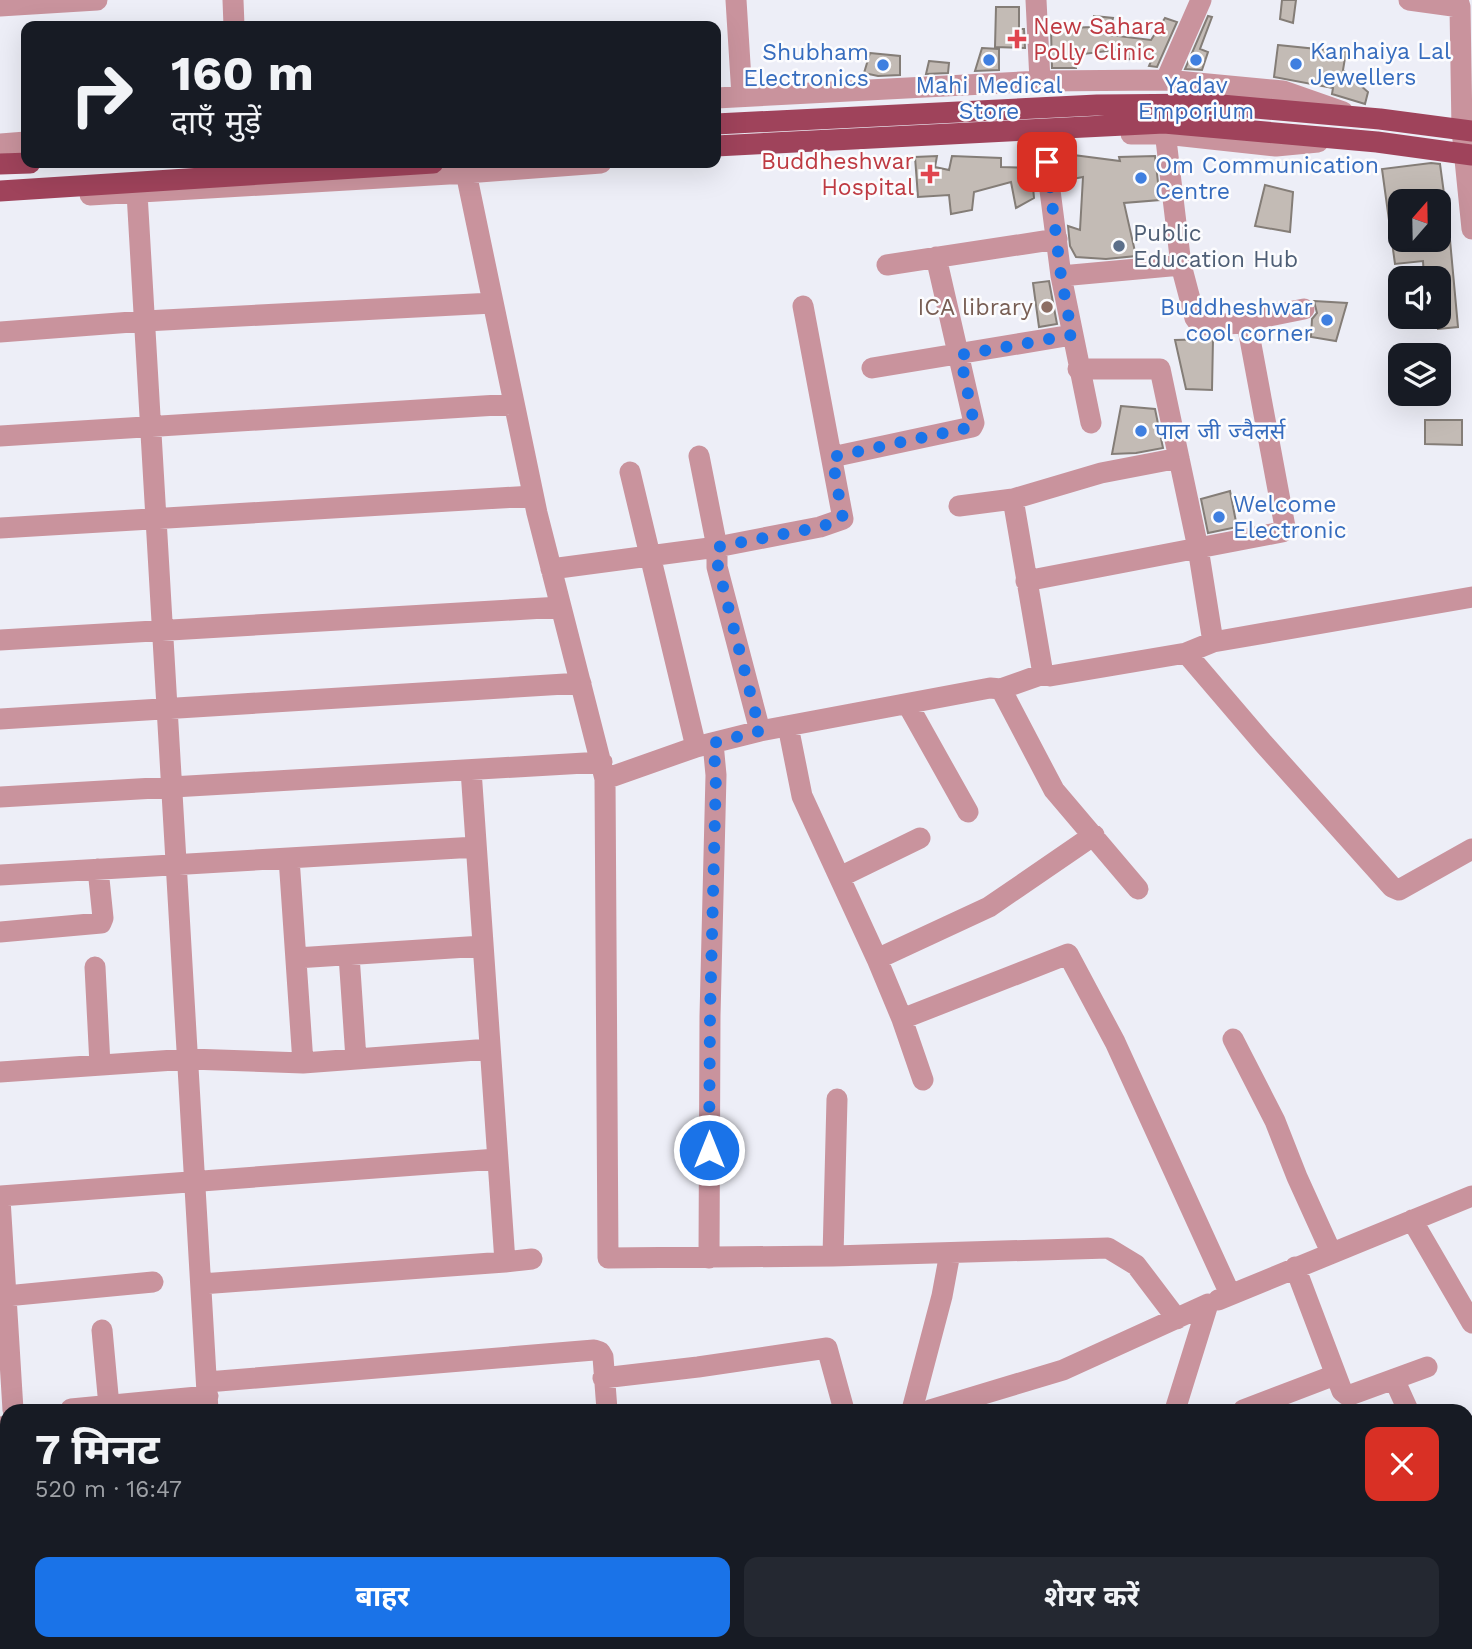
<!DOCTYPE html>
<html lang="hi">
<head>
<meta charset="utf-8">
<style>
  body { margin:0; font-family:"Work Sans","Noto Sans Devanagari",sans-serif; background:#242831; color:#f1f3f6; height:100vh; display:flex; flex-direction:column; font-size:26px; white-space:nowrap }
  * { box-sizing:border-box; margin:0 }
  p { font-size:23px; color:#9ea1a6 }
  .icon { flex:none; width:38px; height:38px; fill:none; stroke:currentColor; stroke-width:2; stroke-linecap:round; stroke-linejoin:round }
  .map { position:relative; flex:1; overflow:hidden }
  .sheet { position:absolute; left:0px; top:1404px; width:1474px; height:247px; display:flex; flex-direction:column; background:#171b24; border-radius:21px 21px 0 0; box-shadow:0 7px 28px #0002 }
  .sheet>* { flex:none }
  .guide { position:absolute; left:21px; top:21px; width:700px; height:147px; border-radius:14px; box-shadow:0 7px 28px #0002; background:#171b24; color:#f1f3f6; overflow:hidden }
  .needle { width:46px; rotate:20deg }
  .controls { position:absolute; left:1388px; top:189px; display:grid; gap:14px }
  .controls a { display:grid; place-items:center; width:63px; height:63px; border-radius:14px; background:#171b24; box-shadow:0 7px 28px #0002; font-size:35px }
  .pin { position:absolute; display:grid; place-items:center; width:60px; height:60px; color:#fff; margin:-30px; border-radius:14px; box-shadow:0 4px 10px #0006 }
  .me { position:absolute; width:77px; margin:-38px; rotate:0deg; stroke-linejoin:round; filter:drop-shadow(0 0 5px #0008) }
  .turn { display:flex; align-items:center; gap:24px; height:147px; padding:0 35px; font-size:32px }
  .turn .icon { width:91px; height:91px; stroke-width:2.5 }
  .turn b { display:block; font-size:49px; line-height:60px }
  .round { display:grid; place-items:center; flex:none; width:74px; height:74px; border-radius:14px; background:#242831 }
  .summary { display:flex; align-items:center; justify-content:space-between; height:119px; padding:0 35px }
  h1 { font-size:42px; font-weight:700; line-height:52px }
  .action { display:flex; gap:14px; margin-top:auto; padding:14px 35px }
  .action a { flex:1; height:80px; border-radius:14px; background:#1a73e8; color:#fff; font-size:28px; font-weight:700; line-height:80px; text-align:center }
  .action a+a { background:#242831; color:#f1f3f6 }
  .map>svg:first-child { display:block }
</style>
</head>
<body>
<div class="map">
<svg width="1472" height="1649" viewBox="0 0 1472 1649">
  <rect width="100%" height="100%" fill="#edeef7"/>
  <!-- building -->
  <path fill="#c3bbb5" stroke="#847d77" stroke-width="2" d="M 1282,0 L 1296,0 L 1293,23 L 1280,19 Z
    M 996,7 L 1019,7 L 1019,29 L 1024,29 L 1025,48 L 995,47 Z
    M 1094,16 L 1113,18 L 1109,35 L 1151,40 L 1165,18 L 1177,22 L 1157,67 L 1149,66 L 1153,57 L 1119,60 L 1123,49 L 1075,55 L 1076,68 L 1052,68 L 1051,29 L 1091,27 Z
    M 1208,16 L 1212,17 L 1200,49 L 1208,52 L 1202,70 L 1185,69 Z
    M 1278,45 L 1346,52 L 1343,70 L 1368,92 L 1365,104 L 1332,94 L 1333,88 L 1274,77 Z
    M 982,48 L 999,49 L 999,70 L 975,71 Z
    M 870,53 L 900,56 L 900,75 L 878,76 L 864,73 Z
    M 929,61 L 949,63 L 948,73 L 926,74 Z
    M 1058,153 L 1120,161 L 1119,157 L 1155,156 L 1160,200 L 1124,203 L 1136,256 L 1106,259 L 1076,257 L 1070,246 L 1068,226 L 1080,230 L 1083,177 L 1062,181 Z
    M 937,156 L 935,167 L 949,170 L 952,156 L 1001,158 L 1001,167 L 1034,168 L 1036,186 L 1033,187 L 1034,198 L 1016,208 L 1011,182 L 974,192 L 972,210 L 951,214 L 949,195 L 918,197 L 915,157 Z
    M 1431,163 L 1440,164 L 1445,201 L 1400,201 L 1400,239 L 1394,240 L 1450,240 L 1458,327 L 1438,329 L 1438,278 L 1424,278 L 1423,261 L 1395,264 L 1382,169 Z
    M 1265,185 L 1293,192 L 1290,232 L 1255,226 Z
    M 1049,281 L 1057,324 L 1039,327 L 1033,283 Z
    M 1314,301 L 1347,303 L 1336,341 L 1311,337 L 1312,319 L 1317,313 Z
    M 1213,339 L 1212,390 L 1186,389 L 1175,340 Z
    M 1121,406 L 1155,409 L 1163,448 L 1136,453 L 1112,454 Z
    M 1425,420 L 1462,420 L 1462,445 L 1425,444 Z
    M 1230,491 L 1237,527 L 1208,533 L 1201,499 Z"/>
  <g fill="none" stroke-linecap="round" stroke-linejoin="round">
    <!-- minor -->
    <path stroke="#c9939d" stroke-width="21" d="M 233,0 L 234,26
      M 736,0 L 742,96
      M 1036,0 L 1040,81
      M 1409,0 L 1460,7
      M 1458,0 L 1460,7 L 1462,130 L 1472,229
      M 0,6 L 97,0
      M 1166,80 L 1201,0
      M 716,98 L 1040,81 L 1166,80 L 1283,91 L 1343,112
      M 1164,123 L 1181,265 L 1195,318 L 1200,325 L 1247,323 L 1248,320 L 1304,309
      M 1131,134 L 1165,134 L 1276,146 L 1318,142
      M 1043,136 L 1061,276 L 1091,423
      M 0,144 L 26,142
      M 464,163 L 537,513 L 605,779 L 608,1258 L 833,1256 L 1108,1248 L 1136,1265 L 1177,1319
      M 137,193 L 208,1410
      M 90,195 L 466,173 L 601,163
      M 887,265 L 1057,239
      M 1061,276 L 1181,265
      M 0,332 L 145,321 L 493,303
      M 872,368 L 1072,335
      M 1078,369 L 1160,369 L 1198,548 L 1213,642
      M 0,436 L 514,404
      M 699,456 L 717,547 L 717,567 L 760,731
      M 832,457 L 972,427 L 974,423 L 936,257
      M 630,472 L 696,747
      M 1013,499 L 1043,674
      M 959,506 L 1013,499 L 1101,473 L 1179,458
      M 0,528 L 533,496
      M 551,569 L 717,547 L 820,527 L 843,519 L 803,306
      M 1026,581 L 1282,532 L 1285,527 L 1247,323
      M 0,640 L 561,607
      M 1186,653 L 1263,743 L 1392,887 L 1399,890 L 1472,849
      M 1001,689 L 1054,790 L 1138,889
      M 908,705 L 968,812
      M 0,719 L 581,683
      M 788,726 L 802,796 L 877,959 L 902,1019 L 1068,954 L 1115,1042 L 1230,1294
      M 605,779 L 696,747 L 760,731 L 990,688 L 1001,689 L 1043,674 L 1050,676 L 1186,653 L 1213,642 L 1472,597
      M 0,797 L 602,762
      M 289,858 L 303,1063
      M 0,875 L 476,847
      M 840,877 L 920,838
      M 0,932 L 101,923 L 103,918 L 98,869
      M 349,955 L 356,1059
      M 296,958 L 483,946
      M 877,959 L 989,907 L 1094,835
      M 95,967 L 100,1065
      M 902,1019 L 923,1080
      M 1233,1039 L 1275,1121 L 1297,1177 L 1331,1252
      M 0,1072 L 189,1059 L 303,1063 L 490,1049
      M 0,1196 L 497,1159
      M 0,1199 L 13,1410
      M 1412,1220 L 1472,1323
      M 833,1256 L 837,1099
      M 709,1258 L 710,1016 L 716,775 L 713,743
      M 505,1262 L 532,1259
      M 1295,1267 L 1342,1391 L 1347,1395 L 1353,1394 L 1427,1367
      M 201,1284 L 505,1262 L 471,770
      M 6,1296 L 153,1282
      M 1218,1300 L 1472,1196
      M 102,1330 L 109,1406
      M 603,1378 L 698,1367 L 827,1348 L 844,1410
      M 1394,1379 L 1408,1410
      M 207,1382 L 594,1350 L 600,1352 L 603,1357 L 607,1410
      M 71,1409 L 208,1396
      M 912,1410 L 942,1296 L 950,1253
      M 930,1410 L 1063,1370 L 1208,1304 L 1175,1410
      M 1243,1410 L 1335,1375
      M 0,1427 L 7,1426
      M 0,1512 L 7,1511
      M 1466,1516 L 1472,1513
      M 41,1643 L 42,1649
      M 140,1643 L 141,1649
      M 277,1643 L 278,1649
      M 347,1643 L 348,1649
      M 768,1643 L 774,1649
      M 846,1643 L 848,1649
      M 1021,1643 L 1023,1649
      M 1239,1643 L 1241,1649
      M 1332,1643 L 1335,1649
      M 1421,1643 L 1424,1649
      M 212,1649 L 223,1643
      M 626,1649 L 628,1643
      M 944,1649 L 945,1643
      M 1065,1649 L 1083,1643"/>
    <!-- major -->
    <path stroke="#9f435b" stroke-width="21" d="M 716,124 L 1097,105 L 1210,104 L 1380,119 L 1472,131
      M 716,146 L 1164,123 L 1377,142 L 1472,155
      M 0,164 L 30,163
      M 0,191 L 433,163"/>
  </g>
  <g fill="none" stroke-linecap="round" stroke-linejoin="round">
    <!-- route -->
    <path stroke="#1a73e8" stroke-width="12" stroke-dasharray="0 21.6" d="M 709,1150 L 710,1016 L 716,775 L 713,743 L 760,731 L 718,567 L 717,547 L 820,527 L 843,519 L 832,457 L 972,427 L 974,423 L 960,355 L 1072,335 L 1061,276 L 1047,162"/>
  </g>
  <!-- markers -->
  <g fill="#e0444e" stroke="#fcfcfe" stroke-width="2.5">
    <path d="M1013.5 28.5h7v7h7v7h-7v7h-7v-7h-7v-7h7z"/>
    <path d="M926.5 163.5h7v7h7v7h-7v7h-7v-7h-7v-7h7z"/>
  </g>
  <g fill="#3f7fe0" stroke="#fcfcfe" stroke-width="2.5">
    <circle cx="989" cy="60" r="7"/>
    <circle cx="1196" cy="60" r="7"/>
    <circle cx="1296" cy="64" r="7"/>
    <circle cx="883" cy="65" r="7"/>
    <circle cx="1141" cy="178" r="7"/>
    <circle cx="1327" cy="320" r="7"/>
    <circle cx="1141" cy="431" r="7"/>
    <circle cx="1219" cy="517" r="7"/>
  </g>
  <circle fill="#5c6f8a" stroke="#fcfcfe" stroke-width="2.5" cx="1119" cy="246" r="7"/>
  <circle fill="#8d6e63" stroke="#fcfcfe" stroke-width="2.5" cx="1047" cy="307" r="7"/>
  <g text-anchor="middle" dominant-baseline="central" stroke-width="5" stroke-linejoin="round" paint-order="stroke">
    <!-- health labels -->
    <g font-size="23" fill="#be3a42" stroke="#fcfcfe" text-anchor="start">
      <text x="1033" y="26">New Sahara<tspan x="1033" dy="26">Polly Clinic</tspan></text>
      <text x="914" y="161" text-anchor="end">Buddheshwar<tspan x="914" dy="26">Hospital</tspan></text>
    </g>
    <!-- shop labels -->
    <g font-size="23" fill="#366cbe" stroke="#fcfcfe" text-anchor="start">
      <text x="1310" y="51">Kanhaiya Lal<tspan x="1310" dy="26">Jewellers</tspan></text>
      <text x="869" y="52" text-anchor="end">Shubham<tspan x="869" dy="26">Electronics</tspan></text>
      <text x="989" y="85" text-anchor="middle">Mahi Medical<tspan x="989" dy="26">Store</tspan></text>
      <text x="1196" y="85" text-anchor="middle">Yadav<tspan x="1196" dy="26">Emporium</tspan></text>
      <text x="1155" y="165">Om Communication<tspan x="1155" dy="26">Centre</tspan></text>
      <text x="1313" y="307" text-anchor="end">Buddheshwar<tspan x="1313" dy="26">cool corner</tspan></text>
      <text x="1155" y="431">पाल जी ज्वैलर्स</text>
      <text x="1233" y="504">Welcome<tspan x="1233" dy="26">Electronic</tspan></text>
    </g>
    <!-- service labels -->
    <g font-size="23" fill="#4e5e75" stroke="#fcfcfe" text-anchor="start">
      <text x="1133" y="233">Public<tspan x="1133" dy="26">Education Hub</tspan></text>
    </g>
    <!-- education labels -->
    <g font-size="23" fill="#785e54" stroke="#fcfcfe" text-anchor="end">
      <text x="1033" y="307">ICA library</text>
    </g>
  </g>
</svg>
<div class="controls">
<a><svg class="needle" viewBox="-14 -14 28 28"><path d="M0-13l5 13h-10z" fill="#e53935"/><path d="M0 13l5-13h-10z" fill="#9ea1a6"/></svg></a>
<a><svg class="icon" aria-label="sound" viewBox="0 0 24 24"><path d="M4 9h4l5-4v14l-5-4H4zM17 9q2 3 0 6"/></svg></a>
<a><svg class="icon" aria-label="layers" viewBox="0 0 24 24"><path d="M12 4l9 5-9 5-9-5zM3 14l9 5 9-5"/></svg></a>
</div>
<div class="pin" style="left:1047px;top:162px;background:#d93025"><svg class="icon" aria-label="arrive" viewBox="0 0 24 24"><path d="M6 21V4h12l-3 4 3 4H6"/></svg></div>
<svg class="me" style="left:709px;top:1150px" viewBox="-20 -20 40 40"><circle r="17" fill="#1a73e8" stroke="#fff" stroke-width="3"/><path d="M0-11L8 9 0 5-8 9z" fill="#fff"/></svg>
<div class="guide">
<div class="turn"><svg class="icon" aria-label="right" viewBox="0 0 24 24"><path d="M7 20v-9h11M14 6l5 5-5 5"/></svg><div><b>160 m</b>दाएँ मुड़ें</div></div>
</div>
<section class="sheet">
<div class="summary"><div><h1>7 मिनट</h1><p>520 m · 16:47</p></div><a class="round" style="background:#d93025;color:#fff"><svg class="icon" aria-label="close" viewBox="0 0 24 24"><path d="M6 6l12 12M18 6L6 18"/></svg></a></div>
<div class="action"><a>बाहर</a><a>शेयर करें</a></div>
</section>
</div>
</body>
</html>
